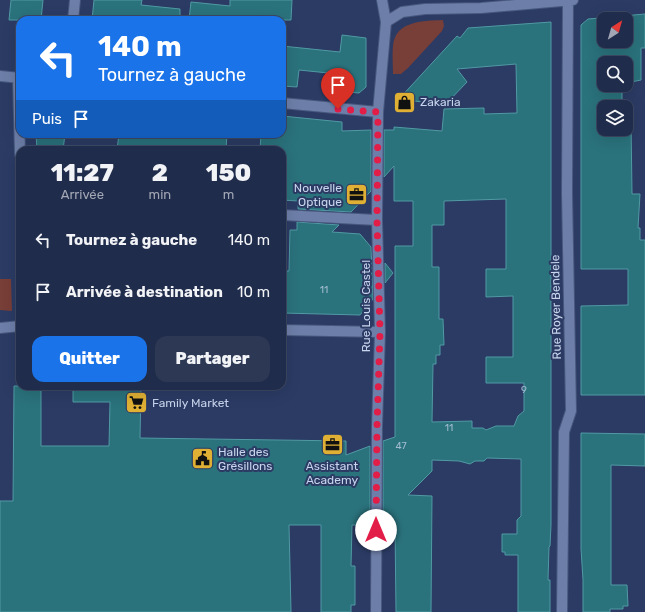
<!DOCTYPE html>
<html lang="fr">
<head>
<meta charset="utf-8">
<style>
  body { margin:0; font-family:Rubik,sans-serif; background:#2d3855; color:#f1f3f6; height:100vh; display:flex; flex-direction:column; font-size:15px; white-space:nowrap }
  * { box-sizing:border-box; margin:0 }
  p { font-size:13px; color:#a2a7b5 }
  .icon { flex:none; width:22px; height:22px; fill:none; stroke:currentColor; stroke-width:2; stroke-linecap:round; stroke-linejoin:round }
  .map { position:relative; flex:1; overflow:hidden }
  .panel { position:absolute; left:16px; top:146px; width:270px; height:244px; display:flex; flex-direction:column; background:#202c4b; border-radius:12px; box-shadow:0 4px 16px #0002,0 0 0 1px #3d4863 }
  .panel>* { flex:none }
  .guide { position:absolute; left:16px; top:16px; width:270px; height:122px; border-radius:12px; box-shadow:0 4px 16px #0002,0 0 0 1px #3d4863; background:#1a73e8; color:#fff; overflow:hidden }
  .needle { width:26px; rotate:37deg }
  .controls { position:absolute; left:597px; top:12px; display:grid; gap:8px }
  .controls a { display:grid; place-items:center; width:36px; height:36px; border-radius:8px; background:#202c4b; box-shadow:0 4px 16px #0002,0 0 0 1px #3d4863; font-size:20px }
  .pin { position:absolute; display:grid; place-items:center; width:34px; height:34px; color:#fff; margin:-41px -17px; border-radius:50% 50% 50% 0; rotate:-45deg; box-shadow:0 0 4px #0007 }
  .pin .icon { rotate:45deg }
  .me { position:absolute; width:44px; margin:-22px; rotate:0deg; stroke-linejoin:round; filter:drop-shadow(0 0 3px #0008) }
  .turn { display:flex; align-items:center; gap:14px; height:84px; padding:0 16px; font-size:18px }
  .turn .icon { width:52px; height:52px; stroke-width:2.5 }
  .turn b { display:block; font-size:28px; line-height:34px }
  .then { display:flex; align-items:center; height:38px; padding:0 16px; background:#0003; gap:8px; font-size:15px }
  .eta { display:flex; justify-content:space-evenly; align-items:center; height:68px; text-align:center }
  .eta b { font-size:24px; font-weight:800; line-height:28px }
  .action { display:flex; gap:8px; margin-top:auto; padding:8px 16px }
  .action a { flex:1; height:46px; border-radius:12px; background:#1a73e8; color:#fff; font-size:16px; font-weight:800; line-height:46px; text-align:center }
  .action a+a { background:#2d3855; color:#f1f3f6 }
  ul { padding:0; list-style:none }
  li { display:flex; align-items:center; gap:12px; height:52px; padding:0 16px }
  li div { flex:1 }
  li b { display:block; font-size:15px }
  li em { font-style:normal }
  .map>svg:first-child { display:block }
</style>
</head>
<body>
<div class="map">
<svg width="645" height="612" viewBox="0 0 645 612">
  <rect width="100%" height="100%" fill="#2b3b64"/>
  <!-- green -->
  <path fill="#783e38" d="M 443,20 L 444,26 L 442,31 L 408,68 L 401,74 L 393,74 C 393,65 392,55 393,46 C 395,20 425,21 443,20 Z
    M 0,279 L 11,279 L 12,311 L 0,310 Z"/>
  <!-- building -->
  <path fill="#2a727c" stroke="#519aa4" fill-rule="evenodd" d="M 11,0 L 43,0 L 41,20 L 9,20 Z
    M 94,0 L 142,0 L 141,5 L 180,9 L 180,20 L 92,20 Z
    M 230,0 L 292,0 L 291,20 L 189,20 L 191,2 L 230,6 Z
    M 645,14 L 645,48 L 641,48 L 641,80 L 626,83 L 626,63 L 604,63 L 604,85 L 622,85 L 622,107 L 604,107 L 604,129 L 626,129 L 626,122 L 631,122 L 632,194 L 640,194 L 638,228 L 640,228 L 640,240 L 645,240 L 645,395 L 581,395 L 581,306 L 628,305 L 628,269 L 581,269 L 581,25 L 588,19 ZM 604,19 L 626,19 L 626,41 L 604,41 Z
    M 551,22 L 551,525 L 550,546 L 549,547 L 548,580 L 550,580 L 550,612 L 518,612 L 518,555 L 505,555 L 505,552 L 502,552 L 502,534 L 517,534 L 517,520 L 521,516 L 521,459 L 487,458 L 484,461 L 475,461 L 470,464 L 459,461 L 432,460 L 432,471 L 408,495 L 432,496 L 431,612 L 396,612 L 395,525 L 383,525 L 383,441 L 395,437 L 395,246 L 413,246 L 413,201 L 394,201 L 394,166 L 384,177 L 384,130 L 394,130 L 394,127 L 442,131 L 444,109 L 484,108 L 484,114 L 517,113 L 516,64 L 457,69 L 467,82 L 445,105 L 399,99 L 457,36 L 460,38 L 468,28 ZM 506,199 L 506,269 L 486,269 L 486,297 L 513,296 L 513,357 L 486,357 L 486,383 L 524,383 L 524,411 L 518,416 L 514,426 L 496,426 L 486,430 L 483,428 L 472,428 L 472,421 L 432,422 L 433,364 L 436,364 L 436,355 L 440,355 L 440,345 L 444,345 L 443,319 L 439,319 L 439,267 L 432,267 L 432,225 L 444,225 L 444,201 Z
    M 342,35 L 366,38 L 366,87 L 359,93 L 336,91 L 338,74 L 299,70 L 297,87 L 282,86 L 282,46 L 340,52 Z
    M 282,116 L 342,122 L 342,131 L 371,130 L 371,191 L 351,212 L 298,209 L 298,201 L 282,200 L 282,150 L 260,150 L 261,134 L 282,134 Z
    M 36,134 L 65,134 L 63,150 L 37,150 Z
    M 119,134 L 227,134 L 226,150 L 117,150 Z
    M 297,222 L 339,225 L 332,232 L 360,234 L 371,247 L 373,299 L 360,315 L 282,313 L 282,271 L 289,271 L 290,230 L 297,230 Z
    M 385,263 L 393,273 L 385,283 Z
    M 14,386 L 41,386 L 41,446 L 109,446 L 110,402 L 73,402 L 73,386 L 141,386 L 140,438 L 346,441 L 346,455 L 370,446 L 370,525 L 352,525 L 351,566 L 355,566 L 355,605 L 351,605 L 351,612 L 321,612 L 321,525 L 289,525 L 291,612 L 0,612 L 0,501 L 13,501 Z
    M 581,433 L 645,434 L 645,466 L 611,465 L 611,585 L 627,585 L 628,606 L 623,606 L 623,609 L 610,609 L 610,612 L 583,612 L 583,580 L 581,549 Z"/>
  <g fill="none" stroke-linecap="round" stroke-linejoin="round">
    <defs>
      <path id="minor" d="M 73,20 L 75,0
        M 386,22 L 402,12 L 425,9 L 481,8 L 573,0
        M 0,76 L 20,78
        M 18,78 L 20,154
        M 282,103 L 378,112
        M 282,215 L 377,220
        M 0,328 L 20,326
        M 282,330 L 380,332
        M 376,612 L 377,427 L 380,332 L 377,220 L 378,112 L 386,22 L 382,0
        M 562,612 L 564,432 L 571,411 L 567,193 L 568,0"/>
    </defs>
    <!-- minor casing -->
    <use href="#minor" stroke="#47577d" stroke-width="12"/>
    <!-- minor -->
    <use href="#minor" stroke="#6d7ea8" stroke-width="10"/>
  </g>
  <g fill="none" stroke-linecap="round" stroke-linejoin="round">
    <!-- route -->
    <path stroke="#e11d48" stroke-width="7" stroke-dasharray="0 12.6" d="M 338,109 L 378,112 L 377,220 L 380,332 L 377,427 L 376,530"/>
  </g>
  <!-- icons -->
  <defs>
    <symbol id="shop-square" viewBox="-11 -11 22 22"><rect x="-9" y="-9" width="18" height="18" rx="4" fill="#dfb034" stroke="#2b3b64"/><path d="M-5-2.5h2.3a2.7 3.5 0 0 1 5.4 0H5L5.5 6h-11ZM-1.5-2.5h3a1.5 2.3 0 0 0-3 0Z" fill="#111"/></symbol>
    <symbol id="office-square" viewBox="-11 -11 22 22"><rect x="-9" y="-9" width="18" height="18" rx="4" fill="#dfb034" stroke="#2b3b64"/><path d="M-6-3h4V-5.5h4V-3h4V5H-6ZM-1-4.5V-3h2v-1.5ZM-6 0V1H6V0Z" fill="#111"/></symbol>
    <symbol id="supermarket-square" viewBox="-11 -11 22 22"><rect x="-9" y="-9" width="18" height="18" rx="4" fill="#dfb034" stroke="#2b3b64"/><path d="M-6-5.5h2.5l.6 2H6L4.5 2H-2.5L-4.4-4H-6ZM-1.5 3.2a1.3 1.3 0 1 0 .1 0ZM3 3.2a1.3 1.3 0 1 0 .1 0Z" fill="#111"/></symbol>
    <symbol id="civic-square" viewBox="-11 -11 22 22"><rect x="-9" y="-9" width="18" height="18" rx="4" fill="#dfb034" stroke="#2b3b64"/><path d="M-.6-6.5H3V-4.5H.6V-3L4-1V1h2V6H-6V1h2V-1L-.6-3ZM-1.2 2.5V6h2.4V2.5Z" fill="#111"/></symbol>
  </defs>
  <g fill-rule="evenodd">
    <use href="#shop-square" x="392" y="90" width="25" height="25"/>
    <use href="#office-square" x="344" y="182" width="25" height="25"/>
    <use href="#supermarket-square" x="124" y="390" width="25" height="25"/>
    <use href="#office-square" x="320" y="432" width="25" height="25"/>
    <use href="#civic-square" x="190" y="446" width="25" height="25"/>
  </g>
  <g text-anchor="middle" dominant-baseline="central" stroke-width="4" stroke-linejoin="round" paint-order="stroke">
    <!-- number labels -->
    <g font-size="10" fill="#a1bcd1">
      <text x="324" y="290">11</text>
      <text x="524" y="390">9</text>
      <text x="449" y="428">11</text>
      <text x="401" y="446">47</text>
    </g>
    <!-- poi labels -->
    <g font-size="12" fill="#c9d4ed" stroke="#2b3b64" text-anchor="start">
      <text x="420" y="102">Zakaria</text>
      <text x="342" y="188" text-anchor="end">Nouvelle<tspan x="342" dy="14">Optique</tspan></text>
      <text x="152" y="403">Family Market</text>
      <text x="218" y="452">Halle des<tspan x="218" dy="14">Grésillons</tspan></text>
      <text x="332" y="466" text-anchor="middle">Assistant<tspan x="332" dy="14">Academy</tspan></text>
    </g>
    <!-- street labels -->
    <g font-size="12" fill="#c9d4ed" stroke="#2b3b64">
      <text transform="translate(366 306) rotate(-90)">Rue Louis Castel</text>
      <text transform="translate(556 307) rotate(-91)">Rue Royer Bendele</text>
    </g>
  </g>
</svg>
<div class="controls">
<a><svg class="needle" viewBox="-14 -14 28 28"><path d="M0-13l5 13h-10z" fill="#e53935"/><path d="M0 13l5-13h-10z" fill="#a2a7b5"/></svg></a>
<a><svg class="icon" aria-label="search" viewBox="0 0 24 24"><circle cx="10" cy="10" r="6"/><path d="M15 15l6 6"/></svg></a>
<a><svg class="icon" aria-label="layers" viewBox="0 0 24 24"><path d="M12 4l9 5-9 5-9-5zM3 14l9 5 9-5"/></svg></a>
</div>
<div class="pin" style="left:338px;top:109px;background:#d93025"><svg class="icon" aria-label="arrive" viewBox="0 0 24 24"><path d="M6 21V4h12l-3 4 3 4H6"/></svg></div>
<svg class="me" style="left:376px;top:530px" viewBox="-20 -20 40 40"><circle r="19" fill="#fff"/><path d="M0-13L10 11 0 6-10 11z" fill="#e11d48"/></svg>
<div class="guide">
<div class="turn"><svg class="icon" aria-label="left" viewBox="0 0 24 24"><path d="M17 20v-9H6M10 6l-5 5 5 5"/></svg><div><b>140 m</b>Tournez à gauche</div></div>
<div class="then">Puis<svg class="icon" aria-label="arrive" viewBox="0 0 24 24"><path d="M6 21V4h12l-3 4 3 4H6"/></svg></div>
</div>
<section class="panel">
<div class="eta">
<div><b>11:27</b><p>Arrivée</p></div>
<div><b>2</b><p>min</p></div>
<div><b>150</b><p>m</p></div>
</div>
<ul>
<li><svg class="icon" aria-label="left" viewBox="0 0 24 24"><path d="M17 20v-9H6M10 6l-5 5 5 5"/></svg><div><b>Tournez à gauche</b></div><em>140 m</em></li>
<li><svg class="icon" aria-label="arrive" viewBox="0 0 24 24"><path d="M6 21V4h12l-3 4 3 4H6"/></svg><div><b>Arrivée à destination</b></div><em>10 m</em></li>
</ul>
<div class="action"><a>Quitter</a><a>Partager</a></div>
</section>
</div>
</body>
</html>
